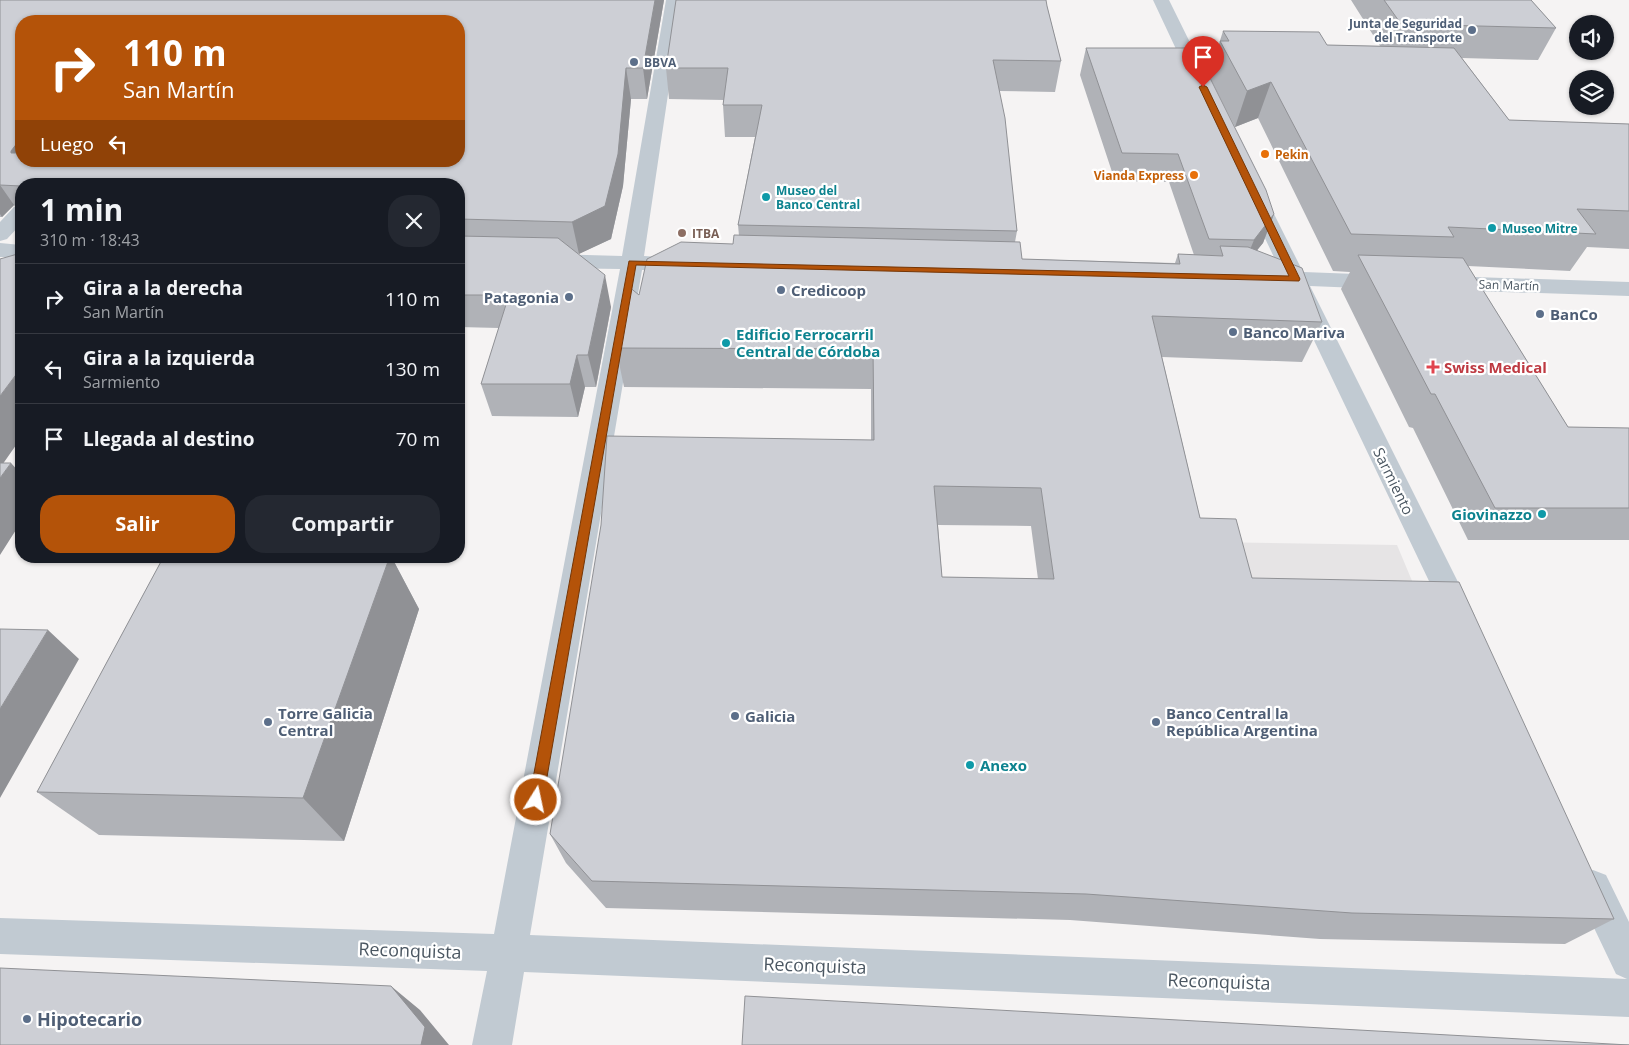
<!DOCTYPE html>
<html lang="es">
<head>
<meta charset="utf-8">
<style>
  body { margin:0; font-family:"Open Sans",sans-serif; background:#242831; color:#f1f3f6; height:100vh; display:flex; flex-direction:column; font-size:19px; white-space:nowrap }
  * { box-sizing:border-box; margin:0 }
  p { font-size:16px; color:#9ea1a6 }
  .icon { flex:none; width:28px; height:28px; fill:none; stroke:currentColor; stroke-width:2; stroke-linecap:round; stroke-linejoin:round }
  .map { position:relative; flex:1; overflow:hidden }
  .drawer { position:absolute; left:15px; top:178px; width:450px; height:385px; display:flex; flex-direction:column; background:#171b24; border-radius:20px; box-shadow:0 1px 4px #0004 }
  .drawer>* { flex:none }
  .top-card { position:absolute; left:15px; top:15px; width:450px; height:152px; border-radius:20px; box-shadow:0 1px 4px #0004; background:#b45309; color:#fff; overflow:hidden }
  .fabs { position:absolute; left:1569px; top:15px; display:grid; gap:10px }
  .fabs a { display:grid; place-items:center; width:45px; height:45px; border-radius:50%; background:#171b24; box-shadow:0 1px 4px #0004; font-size:25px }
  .pin { position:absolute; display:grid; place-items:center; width:42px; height:42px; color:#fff; margin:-51px -21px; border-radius:50% 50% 50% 0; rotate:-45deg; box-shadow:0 0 5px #0007 }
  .pin .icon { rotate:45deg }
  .me { position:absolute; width:55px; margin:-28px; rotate:10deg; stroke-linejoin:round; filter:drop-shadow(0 0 4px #0008) }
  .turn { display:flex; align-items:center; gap:18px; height:105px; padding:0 25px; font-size:22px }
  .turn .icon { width:65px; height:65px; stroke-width:2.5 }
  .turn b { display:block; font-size:35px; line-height:42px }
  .then { display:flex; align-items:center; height:48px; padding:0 25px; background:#0003; gap:10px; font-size:19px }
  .round { display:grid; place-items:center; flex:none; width:52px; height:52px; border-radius:20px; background:#242831 }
  .overview { display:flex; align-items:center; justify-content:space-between; height:85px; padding:0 25px }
  h1 { font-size:30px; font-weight:700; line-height:38px }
  .button { display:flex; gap:10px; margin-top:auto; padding:10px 25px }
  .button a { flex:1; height:58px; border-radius:20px; background:#b45309; color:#fff; font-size:20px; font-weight:700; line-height:58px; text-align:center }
  .button a+a { background:#242831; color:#f1f3f6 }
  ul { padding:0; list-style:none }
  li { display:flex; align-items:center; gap:15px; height:70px; padding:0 25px; border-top:1px solid #363941 }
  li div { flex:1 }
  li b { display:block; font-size:19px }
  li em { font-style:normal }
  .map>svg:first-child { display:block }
</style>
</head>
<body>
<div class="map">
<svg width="1629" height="1045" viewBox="0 0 1629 1045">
  <rect width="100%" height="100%" fill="#f5f3f3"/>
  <!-- education -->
  <path fill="#e6e4e5" d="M 1210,542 L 1397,545 L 1428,619 L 1231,614 Z"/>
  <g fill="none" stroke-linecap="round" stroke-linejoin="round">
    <!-- minor -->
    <path fill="#c1cad2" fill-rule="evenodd" d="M 666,0 L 682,0 L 644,256 L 691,259 L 694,264 L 691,269 L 683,271 L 642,270 L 530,935 L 1627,979 L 1616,974 L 1575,888 L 1580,875 L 1593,870 L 1606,875 L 1629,922 L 1629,1017 L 524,972 L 512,1045 L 472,1045 L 487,971 L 0,954 L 0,918 L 494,934 L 620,269 L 551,268 L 543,266 L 540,261 L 543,256 L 551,254 L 622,256 Z
      M 1153,0 L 1169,0 L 1209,81 L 1206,85 L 1200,86 L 1194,85 L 1191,81 Z
      M 1253,186 L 1260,188 L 1263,192 L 1303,272 L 1383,275 L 1391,277 L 1394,282 L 1391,287 L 1383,289 L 1310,286 L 1475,616 L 1470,625 L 1460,628 L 1450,625 L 1288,286 L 1260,283 L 1257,278 L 1260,273 L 1281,272 L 1243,192 L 1246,188 Z
      M 21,205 L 21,224 L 7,239 L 0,241 L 0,222 L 14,207 Z
      M 0,243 L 21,245 L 21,257 L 0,257 Z
      M 1443,276 L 1629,282 L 1629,296 L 1443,290 L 1435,288 L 1432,283 L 1435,278 Z"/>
  </g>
  <!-- wall -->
  <path fill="#b0b2b7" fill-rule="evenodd" d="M 0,0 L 664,0 L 647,99 L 631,99 L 623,186 L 611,239 L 578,254 L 611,307 L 596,387 L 585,387 L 578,417 L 492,416 L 481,384 L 499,328 L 459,327 L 459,184 L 21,184 L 21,215 L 14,205 L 2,217 L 0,217 ZM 21,21 L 459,161 L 21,161 Z
    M 1351,0 L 1531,0 L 1556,28 L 1538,60 L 1462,58 L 1509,120 L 1629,124 L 1629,249 L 1587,247 L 1570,271 L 1468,266 L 1568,427 L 1629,428 L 1629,540 L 1468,540 L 1413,428 L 1409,427 L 1341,289 L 1350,272 L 1333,271 L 1258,118 L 1235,127 L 1209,76 L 1223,31 L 1327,45 L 1380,46 Z
    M 1047,6 L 1061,61 L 1055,92 L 999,91 L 1017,231 L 1015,242 L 1022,259 L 1175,263 L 1178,254 L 1194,255 L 1169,182 L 1115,181 L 1080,75 L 1086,48 L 1274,214 L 1263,243 L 1257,250 L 1322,322 L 1302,362 L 1162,357 L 1200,518 L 1252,578 L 1614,919 L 1565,944 L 1320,939 L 1070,920 L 606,908 L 566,863 L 550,834 L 871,440 L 871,389 L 624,387 L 616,348 L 639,295 L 733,244 L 739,236 L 738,225 L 755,137 L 725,137 L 723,105 L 724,100 L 669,99 L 666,68 ZM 938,525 L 1031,526 L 1038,579 L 942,577 Z
    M 164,556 L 391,556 L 419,609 L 344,841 L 99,835 L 37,792 Z"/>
  <!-- shaded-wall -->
  <path fill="#909195" d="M 655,0 L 664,0 L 647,99 L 643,68 Z
    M 626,68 L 631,99 L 623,186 L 611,239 L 579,254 L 572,222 Z
    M 1271,82 L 1258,118 L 1235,127 L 1247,91 Z
    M 21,138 L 21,161 L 11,153 L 11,151 Z
    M 0,174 L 0,185 L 14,205 L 2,217 L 0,214 Z
    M 1274,214 L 1263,243 L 1242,269 L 1254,240 Z
    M 605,275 L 611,307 L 596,387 L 588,355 Z
    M 577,355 L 585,387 L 578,417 L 570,384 Z
    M 21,368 L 21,438 L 0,468 L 0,396 Z
    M 11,463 L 21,474 L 21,522 L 0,555 L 0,478 Z
    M 390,556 L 391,556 L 419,609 L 344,841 L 303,798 Z
    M 48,630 L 79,659 L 0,798 L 0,709 Z
    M 391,986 L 420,1010 L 449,1045 L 421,1045 Z"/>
  <!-- building -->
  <path fill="#cdcfd5" stroke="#909195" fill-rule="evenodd" d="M 0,0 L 655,0 L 643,68 L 626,68 L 618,154 L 605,206 L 572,222 L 459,219 L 459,184 L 21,184 L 21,186 L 0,185 ZM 21,21 L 459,21 L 459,161 L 21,161 L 21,153 L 11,153 L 11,151 L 21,138 Z
    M 676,0 L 1046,0 L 1047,6 L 1061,61 L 993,60 L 1005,118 L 1017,231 L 738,225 L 762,105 L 723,105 L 728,68 L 666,68 Z
    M 1384,0 L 1531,0 L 1556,28 L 1401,24 Z
    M 1223,31 L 1319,32 L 1327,45 L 1454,48 L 1509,120 L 1629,124 L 1629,211 L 1577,209 L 1596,234 L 1448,227 L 1454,237 L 1351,234 L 1271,82 L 1247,91 L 1220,41 L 1229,41 Z
    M 1086,48 L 1195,48 L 1266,190 L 1274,214 L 1254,240 L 1209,239 L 1178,154 L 1122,153 Z
    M 734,235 L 1020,242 L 1022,259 L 1180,264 L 1178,254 L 1223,256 L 1220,246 L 1248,247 L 1302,268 L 1322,322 L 1152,316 L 1200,518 L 1236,519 L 1252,578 L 1459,582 L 1614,919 L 1352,913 L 1086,894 L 592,881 L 550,834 L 601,525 L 607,436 L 874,440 L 873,349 L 616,348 L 628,286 L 639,295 L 647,259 L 681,242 L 733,244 ZM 934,486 L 1041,488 L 1054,579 L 942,577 Z
    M 459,236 L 558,238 L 605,275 L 588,355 L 577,355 L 570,384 L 481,384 L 509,295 L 459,295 Z
    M 21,253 L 21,368 L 0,396 L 0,259 Z
    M 1358,255 L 1463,258 L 1568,427 L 1629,428 L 1629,508 L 1495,508 L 1435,394 L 1431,394 Z
    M 0,463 L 11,463 L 0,478 Z
    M 164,556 L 390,556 L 303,798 L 37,792 Z
    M 0,629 L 48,630 L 0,709 Z
    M 0,968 L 391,986 L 425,1027 L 421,1045 L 0,1045 Z
    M 745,996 L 1629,1045 L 742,1045 Z"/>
  <!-- route -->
  <path fill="#b45309" stroke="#753606" d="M 1203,85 L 1207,87 L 1300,279 L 1299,281 L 636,265 L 543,800 L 541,804 L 536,806 L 531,804 L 529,800 L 629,261 L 1289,276 L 1199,87 Z"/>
  <!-- markers -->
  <g fill="#5c6f8a" stroke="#fff" stroke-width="2">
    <circle cx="1472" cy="30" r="5"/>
    <circle cx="634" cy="62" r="5"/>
    <circle cx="781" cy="290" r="5"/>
    <circle cx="569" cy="297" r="5"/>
    <circle cx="1540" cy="314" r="5"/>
    <circle cx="1233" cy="332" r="5"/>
    <circle cx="735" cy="716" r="5"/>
    <circle cx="268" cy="722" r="5"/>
    <circle cx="1156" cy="722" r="5"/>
    <circle cx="27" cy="1019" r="5"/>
  </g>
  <g fill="#e8710a" stroke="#fff" stroke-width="2">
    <circle cx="1265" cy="154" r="5"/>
    <circle cx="1194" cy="175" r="5"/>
  </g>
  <g fill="#0f9aa8" stroke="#fff" stroke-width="2">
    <circle cx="766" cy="197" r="5"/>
    <circle cx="1492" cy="228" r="5"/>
    <circle cx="726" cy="343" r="5"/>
    <circle cx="1542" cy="514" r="5"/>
    <circle cx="970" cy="765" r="5"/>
  </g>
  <circle fill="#8d6e63" stroke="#fff" stroke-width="2" cx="682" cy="233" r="5"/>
  <path fill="#e0444e" stroke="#fff" stroke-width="2" d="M1430.5 359.5h5v5h5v5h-5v5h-5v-5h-5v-5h5z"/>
  <g text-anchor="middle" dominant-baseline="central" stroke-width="4.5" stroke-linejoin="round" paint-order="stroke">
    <!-- far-service labels -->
    <g font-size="12" font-weight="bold" fill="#4e5e75" stroke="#fff" text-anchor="end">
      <text x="1462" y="23">Junta de Seguridad<tspan x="1462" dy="14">del Transporte</tspan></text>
      <text x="644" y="62" text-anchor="start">BBVA</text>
    </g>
    <!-- far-food labels -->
    <g font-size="12" font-weight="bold" fill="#c56008" stroke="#fff" text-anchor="start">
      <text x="1275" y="154">Pekin</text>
      <text x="1184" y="175" text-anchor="end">Vianda Express</text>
    </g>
    <!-- far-culture labels -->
    <g font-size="12" font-weight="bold" fill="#0d838f" stroke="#fff" text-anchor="start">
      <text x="776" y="190">Museo del<tspan x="776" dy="14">Banco Central</tspan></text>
      <text x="1502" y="228">Museo Mitre</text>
    </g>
    <!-- far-education labels -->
    <g font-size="12" font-weight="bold" fill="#785e54" stroke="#fff" text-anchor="start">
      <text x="692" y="233">ITBA</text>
    </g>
    <!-- far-street labels -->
    <g font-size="12" fill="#4a5661" stroke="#fff">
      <text transform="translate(1509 285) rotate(2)">San Martín</text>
    </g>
    <!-- service labels -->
    <g font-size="15" font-weight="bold" fill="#4e5e75" stroke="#fff" text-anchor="start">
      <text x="791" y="290">Credicoop</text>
      <text x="559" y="297" text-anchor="end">Patagonia</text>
      <text x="1550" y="314">BanCo</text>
      <text x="1243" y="332">Banco Mariva</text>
      <text x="278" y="713">Torre Galicia<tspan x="278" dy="17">Central</tspan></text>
      <text x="1166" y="713">Banco Central la<tspan x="1166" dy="17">República Argentina</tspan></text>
      <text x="745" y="716">Galicia</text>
    </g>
    <!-- culture labels -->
    <g font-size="15" font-weight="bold" fill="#0d838f" stroke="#fff" text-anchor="start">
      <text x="736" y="334">Edificio Ferrocarril<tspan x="736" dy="17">Central de Córdoba</tspan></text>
      <text x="1532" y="514" text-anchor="end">Giovinazzo</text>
      <text x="980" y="765">Anexo</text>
    </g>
    <!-- health labels -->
    <g font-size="15" font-weight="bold" fill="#be3a42" stroke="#fff" text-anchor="start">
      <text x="1444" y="367">Swiss Medical</text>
    </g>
    <!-- street labels -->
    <g font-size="15" fill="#4a5661" stroke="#fff">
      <text transform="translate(1394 481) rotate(64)">Sarmiento</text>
    </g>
    <!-- near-street labels -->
    <g font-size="18" fill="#4a5661" stroke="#fff">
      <text transform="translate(410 950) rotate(2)">Reconquista</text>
      <text transform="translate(815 965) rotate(2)">Reconquista</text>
      <text transform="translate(1219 981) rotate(2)">Reconquista</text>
    </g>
    <!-- near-service labels -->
    <g font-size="18" font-weight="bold" fill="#4e5e75" stroke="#fff" text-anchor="start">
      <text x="37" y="1019">Hipotecario</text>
    </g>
  </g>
</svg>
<div class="fabs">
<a><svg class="icon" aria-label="sound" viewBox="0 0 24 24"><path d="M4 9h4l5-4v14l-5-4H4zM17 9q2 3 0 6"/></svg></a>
<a><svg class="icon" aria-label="layers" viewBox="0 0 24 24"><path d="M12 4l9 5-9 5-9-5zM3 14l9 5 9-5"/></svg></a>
</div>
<div class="pin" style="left:1203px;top:87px;background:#d93025"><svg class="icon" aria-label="arrive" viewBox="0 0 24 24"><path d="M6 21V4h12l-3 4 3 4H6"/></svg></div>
<svg class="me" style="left:536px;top:800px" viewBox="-20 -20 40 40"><circle r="17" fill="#b45309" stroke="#fff" stroke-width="3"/><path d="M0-11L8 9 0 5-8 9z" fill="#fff"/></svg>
<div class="top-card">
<div class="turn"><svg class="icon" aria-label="right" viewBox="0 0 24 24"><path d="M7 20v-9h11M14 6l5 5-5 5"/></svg><div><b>110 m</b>San Martín</div></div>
<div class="then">Luego<svg class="icon" aria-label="left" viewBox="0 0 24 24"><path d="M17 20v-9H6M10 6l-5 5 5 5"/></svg></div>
</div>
<section class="drawer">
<div class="overview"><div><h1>1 min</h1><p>310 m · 18:43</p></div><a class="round"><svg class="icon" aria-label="close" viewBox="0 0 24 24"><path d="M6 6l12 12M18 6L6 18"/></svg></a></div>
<ul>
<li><svg class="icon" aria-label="right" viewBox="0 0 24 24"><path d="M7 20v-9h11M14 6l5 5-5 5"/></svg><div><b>Gira a la derecha</b><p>San Martín</p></div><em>110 m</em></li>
<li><svg class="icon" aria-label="left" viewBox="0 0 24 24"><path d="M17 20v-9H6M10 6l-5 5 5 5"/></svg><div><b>Gira a la izquierda</b><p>Sarmiento</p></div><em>130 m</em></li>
<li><svg class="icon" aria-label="arrive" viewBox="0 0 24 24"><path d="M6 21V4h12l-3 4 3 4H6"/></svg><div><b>Llegada al destino</b></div><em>70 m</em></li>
</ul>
<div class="button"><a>Salir</a><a>Compartir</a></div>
</section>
</div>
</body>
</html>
